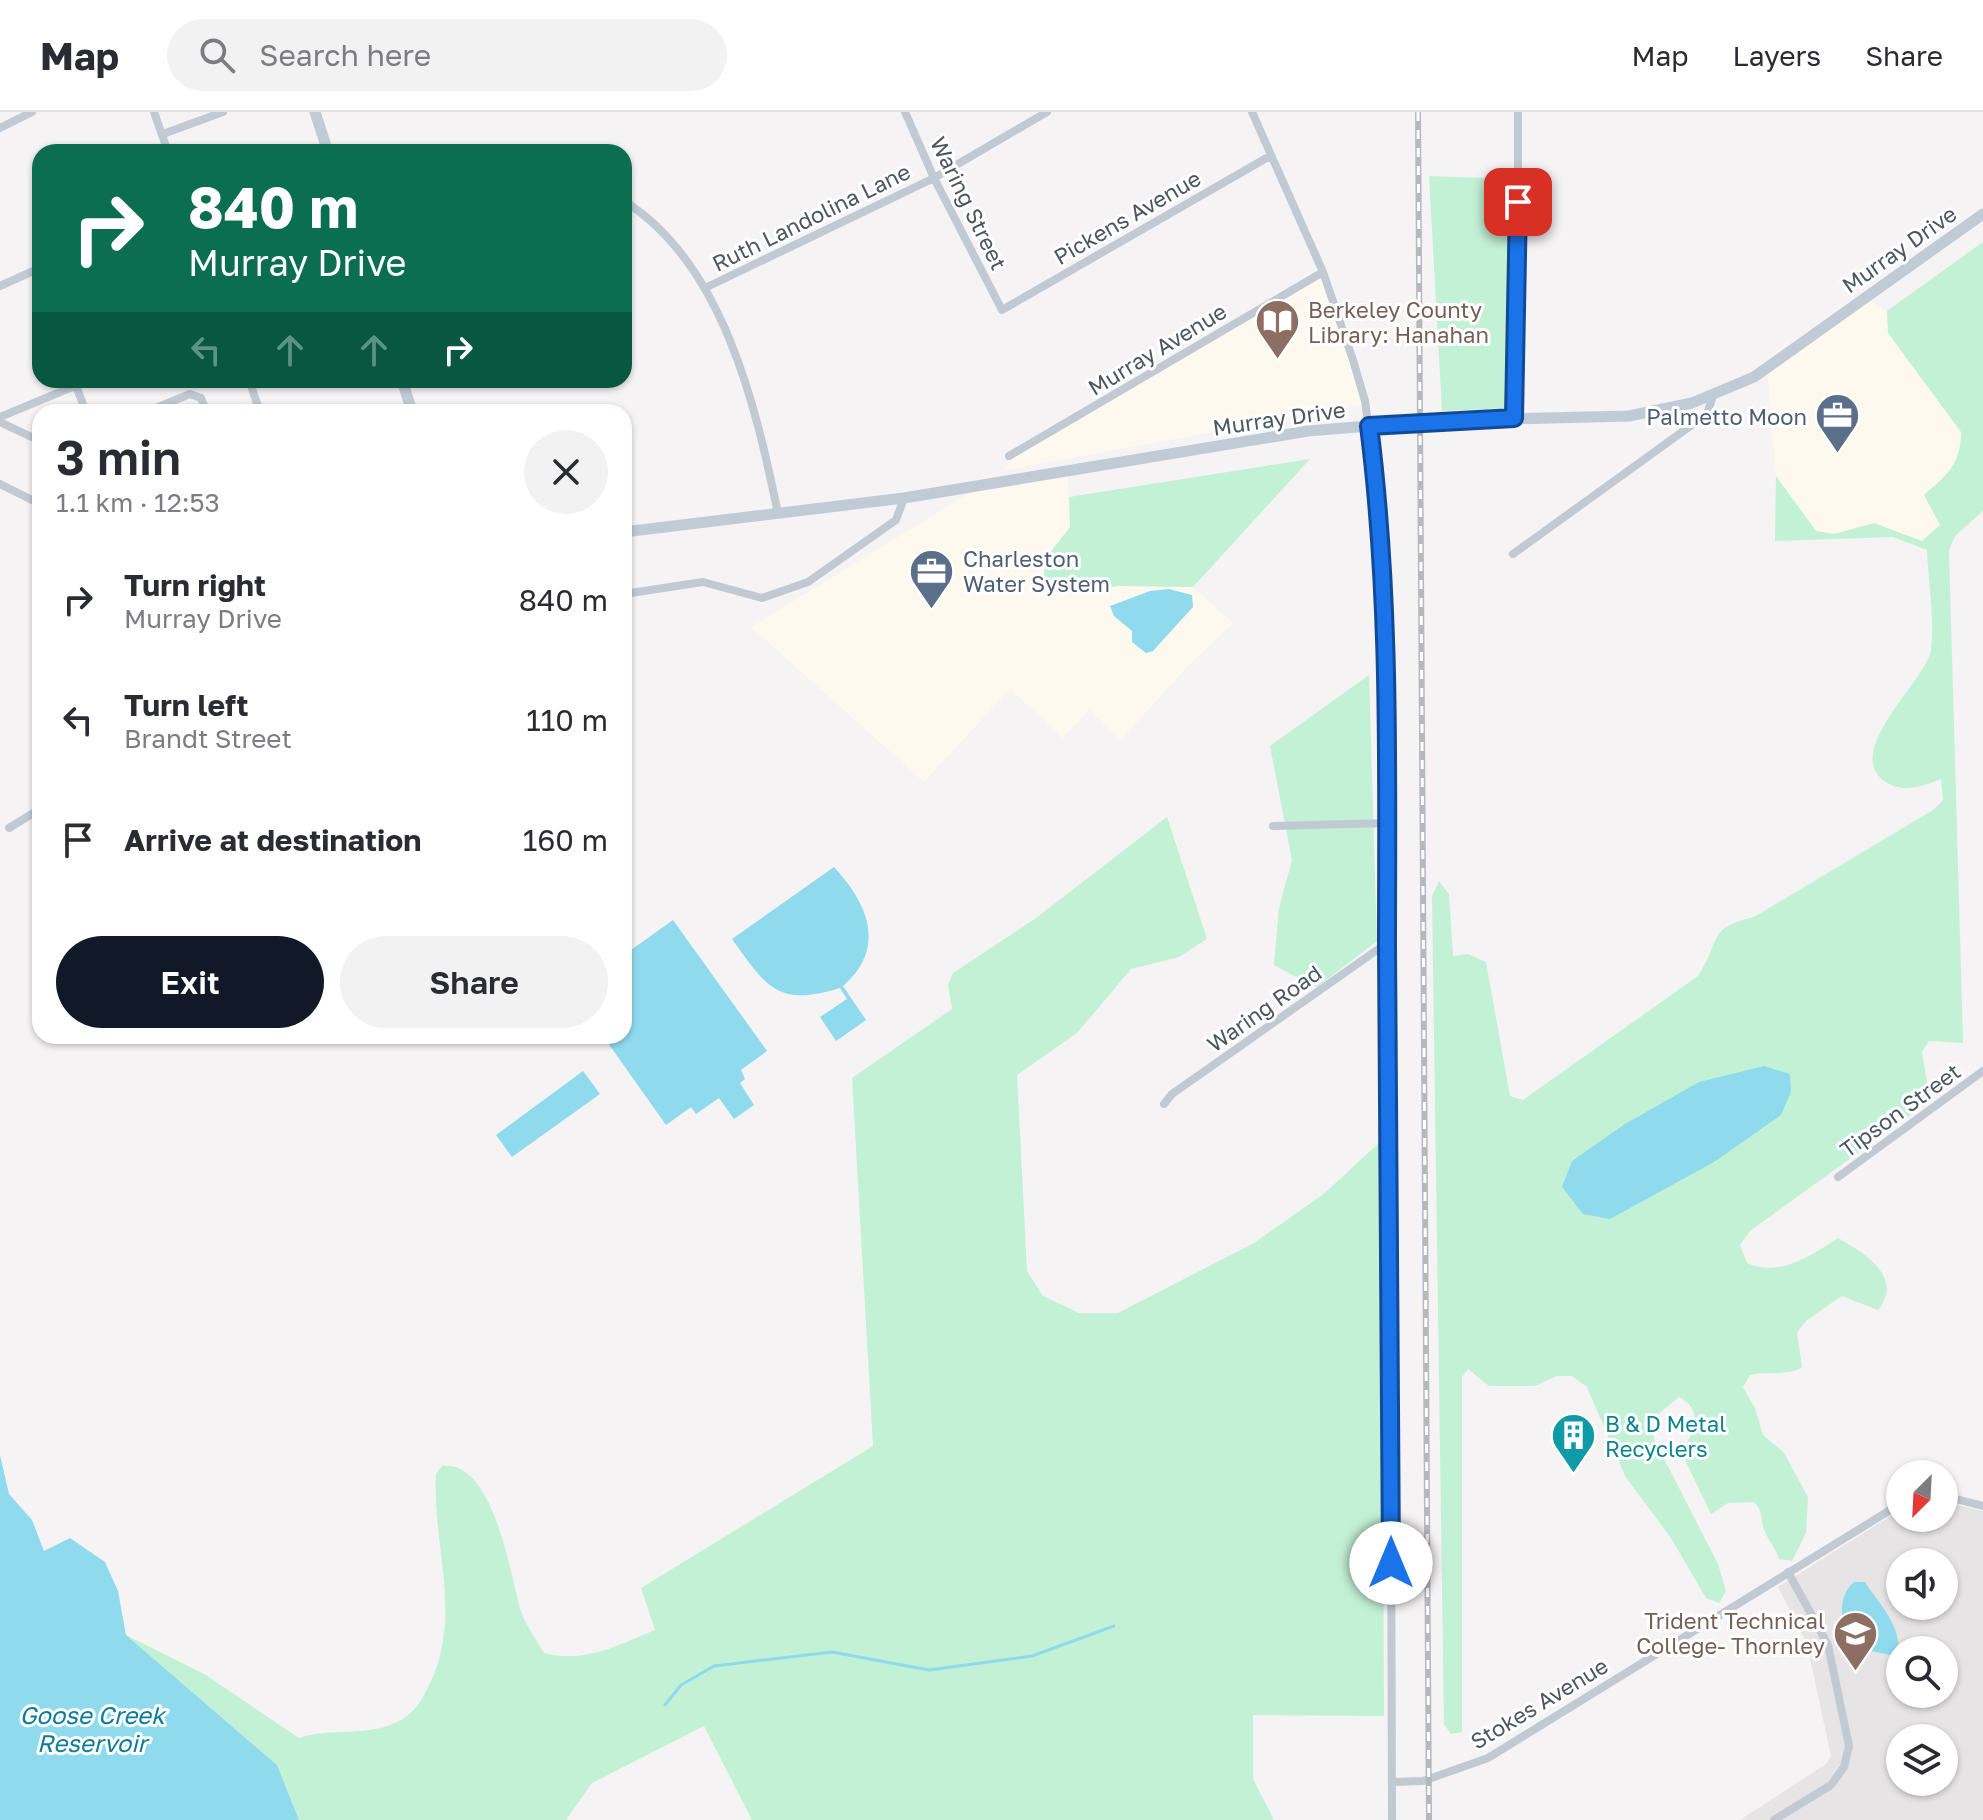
<!DOCTYPE html>
<html lang="en">
<head>
<meta charset="utf-8">
<style>
  body { margin:0; font-family:"Golos Text",sans-serif; background:#f2f2f3; color:#2b2b33; height:100vh; display:flex; flex-direction:column; font-size:30px; white-space:nowrap }
  * { box-sizing:border-box; margin:0 }
  p { font-size:26px; color:#7c7c81 }
  .icon { flex:none; width:44px; height:44px; fill:none; stroke:currentColor; stroke-width:2; stroke-linecap:round; stroke-linejoin:round }
  .map { position:relative; flex:1; overflow:hidden }
  .sheet { position:absolute; left:32px; top:292px; width:600px; height:640px; display:flex; flex-direction:column; background:#fff; border-radius:24px; box-shadow:0 2px 6px #0004 }
  .sheet>* { flex:none }
  .hud { position:absolute; left:32px; top:32px; width:600px; height:244px; border-radius:24px; box-shadow:0 2px 6px #0004; background:#0b6e4f; color:#fff; overflow:hidden }
  .needle { width:52px; rotate:204deg }
  .controls { position:absolute; left:1886px; top:1348px; display:grid; gap:16px }
  .controls a { display:grid; place-items:center; width:72px; height:72px; border-radius:50%; background:#fff; box-shadow:0 2px 6px #0004; font-size:40px }
  .pin { position:absolute; display:grid; place-items:center; width:68px; height:68px; color:#fff; margin:-34px; border-radius:16px; box-shadow:0 4px 12px #0006 }
  .me { position:absolute; width:88px; margin:-44px; rotate:0deg; stroke-linejoin:round; filter:drop-shadow(0 0 6px #0008) }
  .turn { display:flex; align-items:center; gap:28px; height:168px; padding:0 24px; font-size:36px }
  .turn .icon { width:104px; height:104px; stroke-width:2.5 }
  .turn b { display:block; font-size:56px; line-height:68px }
  .lanes { display:flex; align-items:center; height:76px; padding:0 24px; background:#0003; justify-content:center; gap:40px; direction:ltr }
  .lanes .off { opacity:.35 }
  .round { display:grid; place-items:center; flex:none; width:84px; height:84px; border-radius:42px; background:#f2f2f3 }
  .head { display:flex; align-items:center; justify-content:space-between; height:136px; padding:0 24px }
  h1 { font-size:48px; font-weight:600; line-height:60px }
  .action { display:flex; gap:16px; margin-top:auto; padding:16px 24px }
  .action a { flex:1; height:92px; border-radius:48px; background:#111827; color:#fff; font-size:32px; font-weight:600; line-height:92px; text-align:center }
  .action a+a { background:#f2f2f3; color:#2b2b33 }
  ul { padding:0; list-style:none }
  li { display:flex; align-items:center; gap:24px; height:120px; padding:0 24px }
  li div { flex:1 }
  li b { display:block; font-size:30px }
  li em { font-style:normal }
  header { display:flex; align-items:center; gap:48px; box-sizing:border-box; height:112px; padding:0 40px; background:#fff; border-bottom:2px solid #e1e1e2 }
  header strong { font-size:38px }
  nav { display:flex; gap:44px; margin-inline-start:auto; font-size:28px }
  .search { width:560px; height:72px; background:#f2f2f3; display:flex; align-items:center; gap:20px; box-sizing:border-box; padding:0 28px; border-radius:44px; color:#7c7c81; font-size:30px }
  .map>svg:first-child { display:block }
</style>
</head>
<body>
<header>
<strong>Map</strong>
<div class="search"><svg class="icon" aria-label="search" viewBox="0 0 24 24"><circle cx="10" cy="10" r="6"/><path d="M15 15l6 6"/></svg>Search here</div>
<nav><a>Map</a><a>Layers</a><a>Share</a></nav>
</header>
<div class="map">
<svg width="1983" height="1708" viewBox="0 0 1983 1708">
  <rect width="100%" height="100%" fill="#f5f3f3"/>
  <!-- commercial -->
  <path fill="#fdf9ef" d="M 1323,160 L 1366,292 L 1006,358 L 1009,344 Z
    M 1865,185 L 1887,199 L 1888,221 L 1961,320 L 1961,339 L 1954,357 L 1924,383 L 1940,413 L 1922,430 L 1874,412 L 1834,422 L 1816,419 L 1776,364 L 1767,255 Z
    M 1068,361 L 1070,415 L 1045,447 L 1082,482 L 1116,474 L 1193,475 L 1233,511 L 1186,556 L 1121,628 L 1089,598 L 1063,626 L 1010,577 L 924,670 L 751,515 L 979,375 Z"/>
  <!-- education -->
  <path fill="#e6e4e5" fill-rule="evenodd" d="M 1944,1390 L 1983,1399 L 1983,1708 L 1740,1708 L 1826,1652 L 1831,1644 L 1807,1532 L 1778,1475 L 1900,1398 L 1900,1406 L 1944,1406 ZM 1900,1450 L 1944,1450 L 1944,1494 L 1900,1494 ZM 1900,1538 L 1944,1538 L 1944,1582 L 1900,1582 ZM 1900,1626 L 1944,1626 L 1944,1670 L 1900,1670 Z"/>
  <!-- green -->
  <path fill="#c3f1d5" d="M 1429,64 L 1511,67 L 1507,296 L 1442,299 Z
    M 1983,130 L 1983,399 L 1955,424 L 1949,438 L 1963,931 L 1929,929 L 1922,940 L 1928,977 L 1924,993 L 1750,1119 L 1740,1133 L 1747,1151 C 1779,1166 1812,1143 1838,1126 C 1863,1140 1905,1165 1878,1198 L 1842,1184 L 1807,1208 L 1797,1220 L 1802,1255 C 1789,1264 1766,1259 1750,1263 L 1743,1275 L 1755,1296 L 1763,1323 L 1784,1341 L 1808,1385 L 1806,1421 L 1792,1449 L 1779,1447 C 1776,1437 1770,1431 1766,1422 C 1759,1409 1765,1401 1754,1390 L 1728,1391 L 1711,1402 L 1686,1350 L 1684,1335 C 1696,1317 1702,1297 1679,1285 L 1652,1307 L 1654,1327 L 1718,1452 L 1726,1479 L 1719,1491 L 1706,1486 L 1671,1426 L 1625,1364 L 1587,1275 L 1572,1264 L 1557,1264 L 1535,1274 L 1489,1274 L 1468,1257 L 1462,1265 L 1462,1620 L 1451,1622 L 1444,1612 L 1432,784 L 1439,769 L 1449,782 L 1453,844 L 1468,842 L 1486,850 L 1510,984 L 1523,988 L 1698,864 C 1722,828 1706,816 1754,805 L 1933,698 L 1943,688 L 1941,667 C 1921,675 1901,682 1883,668 C 1844,638 1927,567 1931,538 C 1935,507 1928,470 1927,438 L 1893,425 L 1775,429 L 1776,364 L 1816,419 L 1834,422 L 1874,411 L 1922,429 L 1940,413 L 1924,383 C 1947,363 1961,352 1961,320 L 1888,221 L 1887,199 Z
    M 1310,347 L 1193,475 L 1116,474 L 1082,482 L 1044,464 L 1045,447 L 1070,415 L 1069,385 Z
    M 1369,563 L 1377,829 L 1317,875 L 1311,873 L 1274,853 L 1279,796 L 1292,748 L 1270,634 Z
    M 1167,705 L 1207,827 L 1179,845 L 1131,857 L 1077,921 L 1017,963 L 1027,1159 L 1043,1184 L 1079,1201 L 1118,1201 L 1254,1131 L 1325,1081 L 1382,1028 L 1384,1604 L 1253,1603 L 1253,1667 L 1274,1708 L 752,1708 L 704,1614 L 592,1671 L 566,1708 L 299,1708 L 277,1653 L 126,1523 L 204,1562 L 299,1626 C 331,1615 370,1626 401,1608 C 415,1600 422,1588 428,1575 C 464,1506 432,1435 436,1362 L 442,1354 C 493,1347 510,1460 520,1497 C 525,1512 536,1527 544,1541 C 584,1552 619,1533 655,1518 L 641,1476 L 873,1334 L 852,966 L 952,897 L 948,873 L 953,861 L 1036,806 Z"/>
  <!-- water -->
  <path fill="#90daee" d="M 1169,477 L 1192,483 L 1193,495 L 1153,539 L 1146,541 L 1132,530 L 1132,519 L 1114,504 L 1110,494 L 1150,479 Z
    M 834,755 C 868,792 887,835 843,874 L 866,908 L 836,929 L 820,905 L 847,887 L 840,876 C 778,895 767,876 732,827 Z
    M 673,808 L 767,939 L 741,958 L 745,967 L 740,971 L 754,993 L 734,1007 L 719,986 L 696,1002 L 691,995 L 666,1013 L 603,924 L 624,924 L 624,843 Z
    M 1764,954 L 1790,962 L 1791,980 L 1781,1003 L 1714,1050 L 1610,1107 L 1583,1102 L 1562,1075 L 1572,1049 L 1625,1012 L 1699,970 Z
    M 583,959 L 600,982 L 512,1045 L 496,1023 Z
    M 0,1343 L 9,1382 L 32,1408 L 44,1439 L 70,1426 L 105,1450 L 118,1479 L 126,1523 L 277,1653 L 299,1708 L 0,1708 Z
    M 1854,1470 L 1865,1470 C 1877,1489 1901,1513 1898,1538 L 1890,1543 L 1847,1534 C 1843,1512 1835,1486 1854,1470 Z"/>
  <g fill="none" stroke-linecap="round" stroke-linejoin="round">
    <!-- stream -->
    <path stroke="#90daee" stroke-width="3" d="M 665,1593 L 681,1573 L 714,1554 L 832,1540 L 929,1558 L 1032,1544 L 1114,1514"/>
    <!-- street -->
    <path stroke="#c1cad2" stroke-width="8" d="M 154,0 L 168,40
      M 905,0 L 934,66 L 1002,198 L 1270,44
      M 1252,0 L 1323,160 L 1353,248 L 1365,289 L 1378,384 L 1389,711 L 1392,1708
      M 0,16 L 32,0
      M 163,22 L 223,0
      M 624,89 C 723,151 756,294 778,402
      M 0,174 L 40,156
      M 705,176 L 934,66 L 1047,0
      M 249,268 L 260,300
      M 76,274 L 86,300
      M 146,300 L 190,282 L 201,286 L 207,300
      M 0,305 L 89,268
      M 1514,306 L 1518,233 L 1518,0
      M 0,310 L 40,329
      M 1009,344 L 1323,160
      M 0,372 L 40,392
      M 1513,442 L 1707,302 L 1713,284
      M 624,482 L 703,470 L 762,486 L 808,470 L 896,408 L 904,386
      M 1273,714 L 1389,711
      M 9,716 L 40,697
      M 1164,992 L 1172,982 L 1387,831
      M 1838,1065 L 1983,959
      M 1944,1384 L 1983,1394
      M 1392,1670 L 1423,1669 L 1488,1646 L 1900,1392
      M 1774,1708 L 1831,1673 L 1844,1655 L 1849,1634 L 1828,1533 L 1788,1460"/>
    <!-- secondary -->
    <path stroke="#c1cbd6" stroke-width="11" d="M 315,0 L 328,40
      M 402,268 L 412,300
      M 624,420 L 904,386 L 1308,319 L 1429,309 L 1629,304 L 1692,291 L 1754,265 L 1983,102"/>
    <defs>
      <path id="rail" d="M 1418,0 L 1429,1708"/>
    </defs>
    <!-- rail casing -->
    <use href="#rail" stroke="#b5b8bd" stroke-width="6"/>
    <!-- rail -->
    <use href="#rail" stroke="#fff" stroke-width="3" stroke-dasharray="9" stroke-linecap="butt"/>
  </g>
  <g fill="none" stroke-linecap="round" stroke-linejoin="round">
    <defs>
      <path id="route" d="M 1391,1451 C 1389,1245 1387,1039 1387,834 C 1387,660 1391,486 1369,314 L 1514,306 L 1518,90"/>
    </defs>
    <!-- route casing -->
    <use href="#route" stroke="#114b97" stroke-width="20"/>
    <!-- route -->
    <use href="#route" stroke="#1a73e8" stroke-width="14"/>
  </g>
  <!-- icons -->
  <defs>
    <symbol id="library-pin" viewBox="-11 -11 22 30"><path d="M0 17L-7.5 6A9.5 9.5 0 1 1 7.5 6Z" fill="#8d6e63" stroke="#fff"/><path d="M-6-4Q-3-5.5-.7-3.5V5Q-3 3-6 4ZM6-4Q3-5.5 .7-3.5V5Q3 3 6 4Z" fill="#fff"/></symbol>
    <symbol id="office-pin" viewBox="-11 -11 22 30"><path d="M0 17L-7.5 6A9.5 9.5 0 1 1 7.5 6Z" fill="#5c6f8a" stroke="#fff"/><path d="M-6-3h4V-5.5h4V-3h4V5H-6ZM-1-4.5V-3h2v-1.5ZM-6 0V1H6V0Z" fill="#fff"/></symbol>
    <symbol id="building-pin" viewBox="-11 -11 22 30"><path d="M0 17L-7.5 6A9.5 9.5 0 1 1 7.5 6Z" fill="#0f9aa8" stroke="#fff"/><path d="M-4-6H4V6H1V3H-1V6H-4ZM-2.5-4.3h1.7v1.8h-1.7ZM.8-4.3h1.7v1.8H.8ZM-2.5-1h1.7V.8h-1.7ZM.8-1h1.7V.8H.8Z" fill="#fff"/></symbol>
    <symbol id="university-pin" viewBox="-11 -11 22 30"><path d="M0 17L-7.5 6A9.5 9.5 0 1 1 7.5 6Z" fill="#8d6e63" stroke="#fff"/><path d="M0-5L7-2L0 1L-7-2ZM-4 1L0 2.5L4 1V4Q0 6-4 4Z" fill="#fff"/></symbol>
  </defs>
  <g fill-rule="evenodd">
    <use href="#library-pin" x="1252" y="184" width="51" height="69"/>
    <use href="#office-pin" x="1812" y="278" width="51" height="69"/>
    <use href="#office-pin" x="906" y="434" width="51" height="69"/>
    <use href="#building-pin" x="1548" y="1298" width="51" height="69"/>
    <use href="#university-pin" x="1830" y="1496" width="51" height="69"/>
  </g>
  <g text-anchor="middle" dominant-baseline="central" stroke-width="6" stroke-linejoin="round" paint-order="stroke">
    <!-- street labels -->
    <g font-size="22" fill="#4a5661" stroke="#fff">
      <text transform="translate(969 91) rotate(64)">Waring Street</text>
      <text transform="translate(811 105) rotate(-26)">Ruth Landolina Lane</text>
      <text transform="translate(1127 105) rotate(-30)">Pickens Avenue</text>
      <text transform="translate(1899 137) rotate(-35)">Murray Drive</text>
      <text transform="translate(1157 237) rotate(-31)">Murray Avenue</text>
      <text transform="translate(1279 306) rotate(-8)">Murray Drive</text>
      <text transform="translate(1264 896) rotate(-35)">Waring Road</text>
      <text transform="translate(1900 998) rotate(-36)">Tipson Street</text>
      <text transform="translate(1539 1591) rotate(-31)">Stokes Avenue</text>
    </g>
    <!-- education labels -->
    <g font-size="22" fill="#785e54" stroke="#fff" text-anchor="start">
      <text x="1308" y="197">Berkeley County<tspan x="1308" dy="25">Library: Hanahan</tspan></text>
      <text x="1825" y="1508" text-anchor="end">Trident Technical<tspan x="1825" dy="25">College- Thornley</tspan></text>
    </g>
    <!-- service labels -->
    <g font-size="22" fill="#4e5e75" stroke="#fff" text-anchor="end">
      <text x="1807" y="304">Palmetto Moon</text>
      <text x="963" y="446" text-anchor="start">Charleston<tspan x="963" dy="25">Water System</tspan></text>
    </g>
    <!-- culture labels -->
    <g font-size="22" fill="#0d838f" stroke="#fff" text-anchor="start">
      <text x="1605" y="1311">B &amp; D Metal<tspan x="1605" dy="25">Recyclers</tspan></text>
    </g>
    <!-- water labels -->
    <g font-size="24" font-style="italic" fill="#0c7c9b" stroke="#fff">
      <text x="92" y="1602">Goose Creek<tspan x="92" dy="28">Reservoir</tspan></text>
    </g>
  </g>
</svg>
<div class="controls">
<a><svg class="needle" viewBox="-14 -14 28 28"><path d="M0-13l5 13h-10z" fill="#e53935"/><path d="M0 13l5-13h-10z" fill="#7c7c81"/></svg></a>
<a><svg class="icon" aria-label="sound" viewBox="0 0 24 24"><path d="M4 9h4l5-4v14l-5-4H4zM17 9q2 3 0 6"/></svg></a>
<a><svg class="icon" aria-label="search" viewBox="0 0 24 24"><circle cx="10" cy="10" r="6"/><path d="M15 15l6 6"/></svg></a>
<a><svg class="icon" aria-label="layers" viewBox="0 0 24 24"><path d="M12 4l9 5-9 5-9-5zM3 14l9 5 9-5"/></svg></a>
</div>
<div class="pin" style="left:1518px;top:90px;background:#d93025"><svg class="icon" aria-label="arrive" viewBox="0 0 24 24"><path d="M6 21V4h12l-3 4 3 4H6"/></svg></div>
<svg class="me" style="left:1391px;top:1451px" viewBox="-20 -20 40 40"><circle r="19" fill="#fff"/><path d="M0-13L10 11 0 6-10 11z" fill="#1a73e8"/></svg>
<div class="hud">
<div class="turn"><svg class="icon" aria-label="right" viewBox="0 0 24 24"><path d="M7 20v-9h11M14 6l5 5-5 5"/></svg><div><b>840 m</b>Murray Drive</div></div>
<div class="lanes"><svg class="icon off" aria-label="left" viewBox="0 0 24 24"><path d="M17 20v-9H6M10 6l-5 5 5 5"/></svg><svg class="icon off" aria-label="ahead" viewBox="0 0 24 24"><path d="M12 20V5M6 11l6-6 6 6"/></svg><svg class="icon off" aria-label="ahead" viewBox="0 0 24 24"><path d="M12 20V5M6 11l6-6 6 6"/></svg><svg class="icon" aria-label="right" viewBox="0 0 24 24"><path d="M7 20v-9h11M14 6l5 5-5 5"/></svg></div>
</div>
<section class="sheet">
<div class="head"><div><h1>3 min</h1><p>1.1 km · 12:53</p></div><a class="round"><svg class="icon" aria-label="close" viewBox="0 0 24 24"><path d="M6 6l12 12M18 6L6 18"/></svg></a></div>
<ul>
<li><svg class="icon" aria-label="right" viewBox="0 0 24 24"><path d="M7 20v-9h11M14 6l5 5-5 5"/></svg><div><b>Turn right</b><p>Murray Drive</p></div><em>840 m</em></li>
<li><svg class="icon" aria-label="left" viewBox="0 0 24 24"><path d="M17 20v-9H6M10 6l-5 5 5 5"/></svg><div><b>Turn left</b><p>Brandt Street</p></div><em>110 m</em></li>
<li><svg class="icon" aria-label="arrive" viewBox="0 0 24 24"><path d="M6 21V4h12l-3 4 3 4H6"/></svg><div><b>Arrive at destination</b></div><em>160 m</em></li>
</ul>
<div class="action"><a>Exit</a><a>Share</a></div>
</section>
</div>
</body>
</html>
